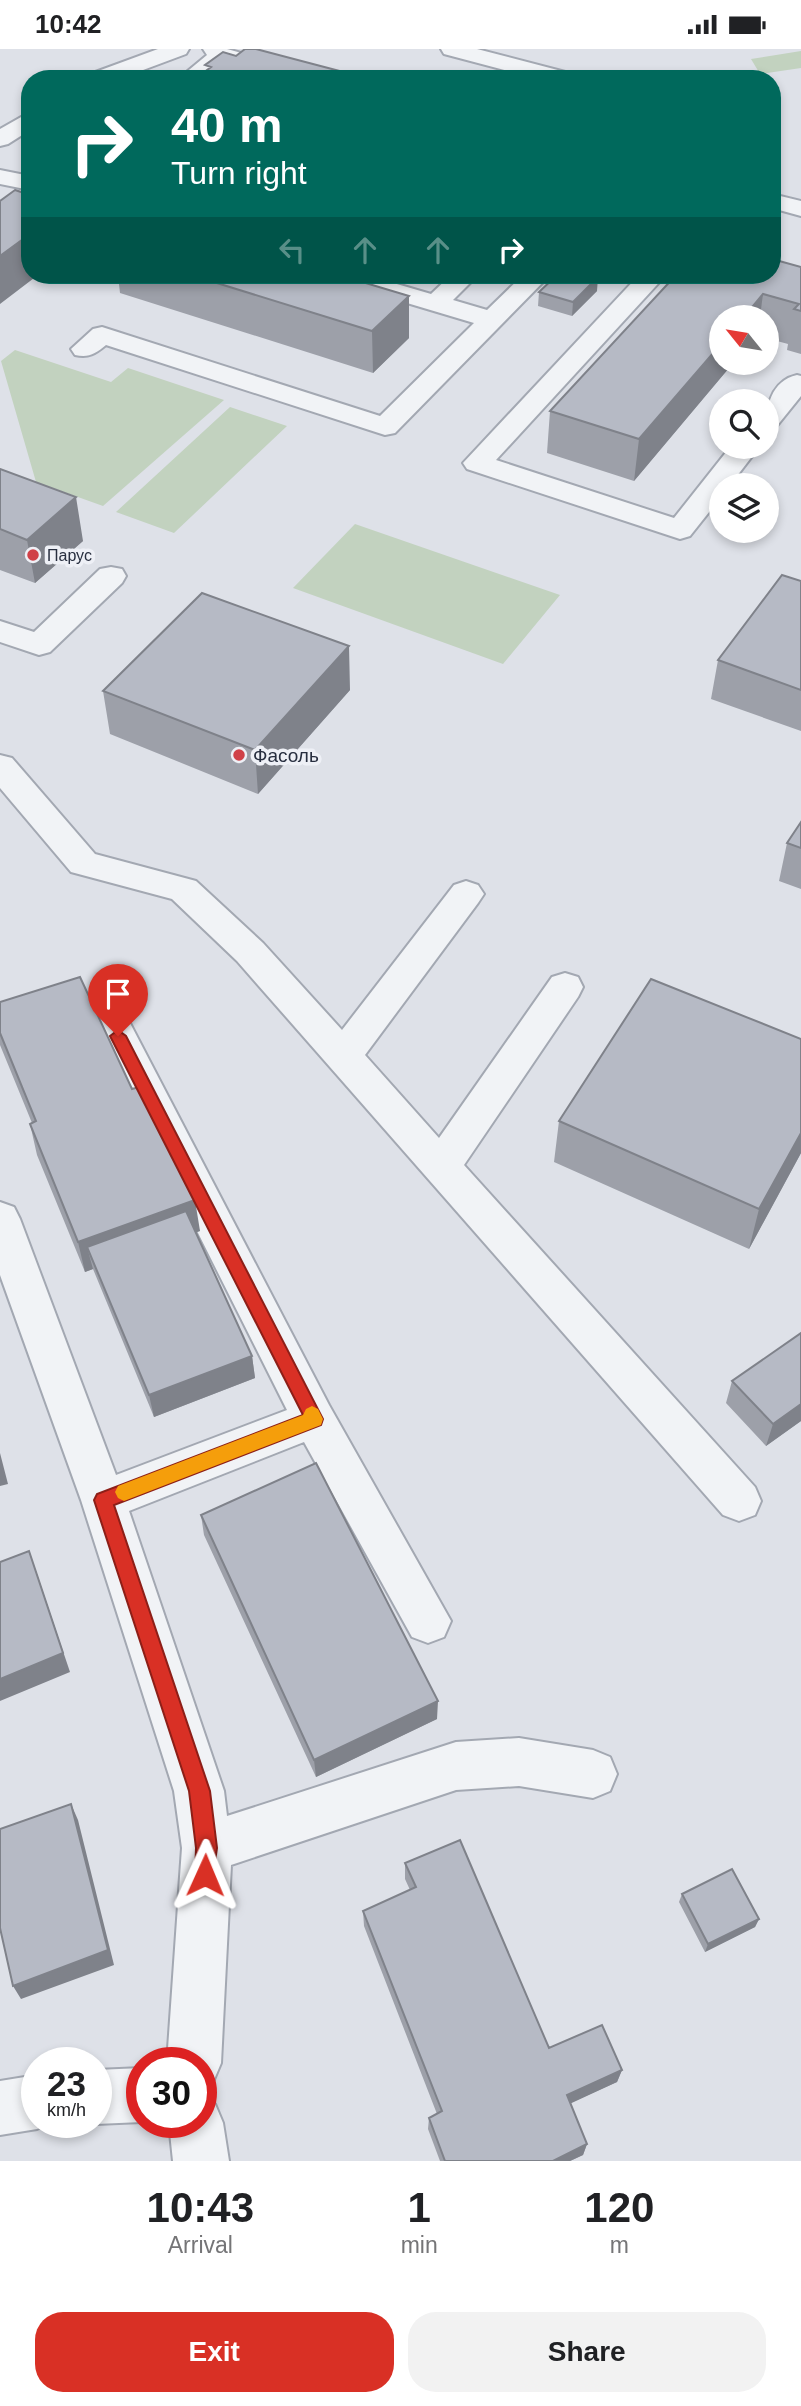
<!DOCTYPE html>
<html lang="en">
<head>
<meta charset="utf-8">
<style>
  body { margin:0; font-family:Arial,sans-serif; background:#f2f2f2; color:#202124; height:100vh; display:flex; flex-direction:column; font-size:26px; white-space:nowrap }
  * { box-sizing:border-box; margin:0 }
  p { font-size:23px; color:#757577 }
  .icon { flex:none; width:38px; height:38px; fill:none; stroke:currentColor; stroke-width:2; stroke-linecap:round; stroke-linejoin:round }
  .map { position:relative; height:2112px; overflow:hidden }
  .drawer { display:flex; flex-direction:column; background:#fff; flex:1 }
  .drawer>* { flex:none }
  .top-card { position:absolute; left:21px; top:21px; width:760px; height:214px; border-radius:28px; box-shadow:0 4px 10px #0003; background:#00695c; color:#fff; overflow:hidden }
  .needle { width:46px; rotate:300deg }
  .buttons { position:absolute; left:709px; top:256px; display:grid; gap:14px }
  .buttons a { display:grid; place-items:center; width:70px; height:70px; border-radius:50%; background:#fff; box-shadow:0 4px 10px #0003; font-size:35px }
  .speed { position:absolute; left:21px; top:1998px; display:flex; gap:14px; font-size:35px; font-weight:700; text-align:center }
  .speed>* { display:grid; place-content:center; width:91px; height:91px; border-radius:50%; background:#fff; box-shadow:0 4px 10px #0003; line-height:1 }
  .speed small { font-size:18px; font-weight:400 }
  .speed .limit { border:10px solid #d22; background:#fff; color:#111 }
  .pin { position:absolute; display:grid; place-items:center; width:60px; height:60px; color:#fff; margin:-72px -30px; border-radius:50% 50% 50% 0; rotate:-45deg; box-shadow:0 0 7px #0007 }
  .pin .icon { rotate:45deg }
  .me { position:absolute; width:77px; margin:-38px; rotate:1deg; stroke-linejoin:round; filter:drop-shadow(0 0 5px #0008) }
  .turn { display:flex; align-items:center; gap:24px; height:147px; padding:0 35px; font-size:32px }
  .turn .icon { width:91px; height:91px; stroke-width:2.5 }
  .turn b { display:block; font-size:49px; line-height:60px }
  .lanes { display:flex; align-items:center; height:66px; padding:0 35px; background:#0003; justify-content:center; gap:35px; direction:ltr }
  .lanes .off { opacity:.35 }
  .eta { display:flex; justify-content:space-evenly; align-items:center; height:119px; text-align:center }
  .eta b { font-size:42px; font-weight:600; line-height:49px }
  .cta { display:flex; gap:14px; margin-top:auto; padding:14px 35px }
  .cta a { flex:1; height:80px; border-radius:28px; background:#d93025; color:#fff; font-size:28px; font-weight:600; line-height:80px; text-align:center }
  .cta a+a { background:#f2f2f2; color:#202124 }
  .status { display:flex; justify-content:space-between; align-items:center; height:49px; padding:0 35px; background:#fff; direction:ltr }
  .status svg { height:19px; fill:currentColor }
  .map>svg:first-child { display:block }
</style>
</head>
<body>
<div class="status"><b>10:42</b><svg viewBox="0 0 49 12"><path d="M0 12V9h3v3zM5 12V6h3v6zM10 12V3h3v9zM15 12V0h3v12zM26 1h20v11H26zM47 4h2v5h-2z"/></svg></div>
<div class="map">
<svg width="801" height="2112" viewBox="0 0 801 2112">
  <rect width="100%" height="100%" fill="#dee1e8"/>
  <!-- green -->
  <path fill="#c2d2bf" d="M 801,2 L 801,19 L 760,25 L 751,10 Z
    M 15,301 L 111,333 L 128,319 L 224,351 L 103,457 L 36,433 L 1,312 Z
    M 230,358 L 287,377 L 174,484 L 116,463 Z
    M 355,475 L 560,546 L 503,615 L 293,539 Z"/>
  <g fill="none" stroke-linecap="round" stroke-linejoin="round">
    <defs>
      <path id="minor" d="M 158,0 L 189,0 L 186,5 L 119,30 L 87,30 L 90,25 Z
        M 203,0 L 227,0 L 317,25 L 320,30 L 283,30 L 225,14 L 204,30 L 178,30 L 207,6 Z
        M 441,0 L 477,0 L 573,25 L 576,30 L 538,30 L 444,5 Z
        M 30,63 L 30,81 L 8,95 L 0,97 L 0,80 Z
        M 0,121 L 30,127 L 30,141 L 0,135 Z
        M 772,145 L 801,152 L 801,167 L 772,159 Z
        M 326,226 L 366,226 L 431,245 L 451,226 L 478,226 L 453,251 L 487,261 L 523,226 L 550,226 L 395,384 L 385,386 L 106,296 C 95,305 89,309 75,306 L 71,300 L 93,280 L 102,278 L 380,367 L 474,274 L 330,231 Z
        M 639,226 L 666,226 L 496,411 L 674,469 L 731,397 L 760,397 L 730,436 L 721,436 L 721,448 L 690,487 L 680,490 L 467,420 L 463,414 Z
        M 797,326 L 801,327 L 801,347 L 776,378 L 766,380 C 766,357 771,332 797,326 Z
        M 111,518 L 122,520 L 126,527 L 122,534 L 50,603 L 39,606 L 0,593 L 0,572 L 34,583 L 100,520 Z
        M 0,706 L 12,709 L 95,805 L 196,832 L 263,894 L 342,981 L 454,836 L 466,832 L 478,836 L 484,845 L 478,854 L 365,1006 L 439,1089 L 552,928 L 565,924 L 578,928 L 583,938 L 578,948 L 464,1116 L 755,1438 L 761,1452 L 755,1466 L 739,1472 L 723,1466 L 237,912 L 172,850 L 71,823 L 0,739 Z
        M 106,949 L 119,953 L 329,1356 L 451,1572 L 444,1588 L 428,1594 L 412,1588 L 304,1393 L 129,1462 L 224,1742 L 227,1767 L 456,1693 L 519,1689 L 593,1701 L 610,1708 L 617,1725 L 610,1742 L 593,1749 L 519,1737 L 456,1741 L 231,1816 L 221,2014 L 213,2033 L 201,2038 L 201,2014 L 167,2014 L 182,1799 L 174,1742 L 81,1451 L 0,1226 L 0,1153 L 14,1158 L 20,1170 L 116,1426 L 287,1361 L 87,963 L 93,953 Z
        M 142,2019 L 142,2073 L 96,2075 L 93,2074 L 96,2074 L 96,2021 Z
        M 37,2026 L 37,2074 L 52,2074 L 37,2080 L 0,2086 L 0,2032 Z
        M 201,2049 L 215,2055 L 223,2074 L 229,2112 L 173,2112 L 169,2074 L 201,2074 Z"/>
    </defs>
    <!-- minor casing -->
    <use href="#minor" stroke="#a3a8b2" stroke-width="4"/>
    <!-- minor -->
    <use href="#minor" fill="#f1f3f6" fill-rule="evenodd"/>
  </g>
  <!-- wall -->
  <path fill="#9da0a9" d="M 801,218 L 801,305 L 787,301 L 788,295 L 766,289 L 766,268 L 721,268 L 721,313 L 734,313 L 634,432 L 547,404 L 550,362 Z
    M 118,226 L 339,226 L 409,247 L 409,289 L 373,324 L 120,244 Z
    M 597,242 L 572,267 L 538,257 L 539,243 Z
    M 0,420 L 83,492 L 35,534 L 0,521 Z
    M 801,532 L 801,682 L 711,650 L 718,611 Z
    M 350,641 L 258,745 L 110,685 L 103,642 Z
    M 801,773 L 801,840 L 779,832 L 787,794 Z
    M 0,953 L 132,1040 L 200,1182 L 196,1183 L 252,1307 L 255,1329 L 154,1368 L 93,1220 L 85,1223 L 37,1106 L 30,1075 L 32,1074 L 0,996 Z
    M 559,1072 L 801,1104 L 749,1200 L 554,1113 Z
    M 732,1332 L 801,1372 L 766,1397 L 726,1354 Z
    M 201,1466 L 437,1670 L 316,1728 L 204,1486 Z
    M 405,1814 L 549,1999 L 622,2021 L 617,2033 L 570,2054 L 587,2095 L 583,2106 L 570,2112 L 440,2112 L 428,2080 L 429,2069 L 437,2065 L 364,1877 L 363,1862 L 410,1841 L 405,1830 Z
    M 682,1845 L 759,1870 L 755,1878 L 705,1903 L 679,1853 Z"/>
  <!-- shaded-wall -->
  <path fill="#7f828a" d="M 30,185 L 30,226 L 38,226 L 0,255 L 0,207 Z
    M 598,228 L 597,242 L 572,267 L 573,253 Z
    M 763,245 L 760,268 L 744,268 Z
    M 409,247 L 409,289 L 373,324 L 372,282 Z
    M 721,295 L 721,313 L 734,313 L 634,432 L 639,390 Z
    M 76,448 L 83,492 L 35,534 L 27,491 Z
    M 349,597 L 350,641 L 258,745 L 255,701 Z
    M 801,1084 L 801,1104 L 749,1200 L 759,1160 Z
    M 195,1151 L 200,1182 L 96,1219 L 87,1198 L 93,1220 L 85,1223 L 78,1193 Z
    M 252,1307 L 255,1329 L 154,1368 L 149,1346 Z
    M 801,1355 L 801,1372 L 766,1397 L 773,1375 Z
    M 0,1404 L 8,1435 L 0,1437 Z
    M 36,1522 L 70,1623 L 0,1652 L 0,1630 Z
    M 438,1652 L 437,1670 L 316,1728 L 314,1711 Z
    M 71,1755 L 78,1771 L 114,1916 L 21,1950 L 13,1937 Z
    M 759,1870 L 755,1878 L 705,1903 L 708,1895 Z
    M 622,2021 L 617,2033 L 563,2058 L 567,2046 Z
    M 587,2095 L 583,2106 L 570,2112 L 553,2112 Z"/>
  <!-- building -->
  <path fill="#b6bac5" stroke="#7f828a" stroke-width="2" d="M 245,0 L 256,0 L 370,30 L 195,30 L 211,18 L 205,16 L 223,3 L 236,7 Z
    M 15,141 L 30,146 L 30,185 L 0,207 L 0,152 Z
    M 772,210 L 801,218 L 801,262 L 794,260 L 799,255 L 763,245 L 744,268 L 721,268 L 721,295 L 639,390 L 550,362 L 676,226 L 772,226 Z
    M 191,226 L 339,226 L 409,247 L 372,282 Z
    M 557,226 L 591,226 L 598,228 L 573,253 L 539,243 Z
    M 0,420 L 76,448 L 27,491 L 0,480 Z
    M 782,526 L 801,532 L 801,641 L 718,611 Z
    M 202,544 L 349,597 L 255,701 L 103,642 Z
    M 801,773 L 801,799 L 787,794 Z
    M 80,928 L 132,1040 L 143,1037 L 195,1151 L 78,1193 L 30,1075 L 36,1072 L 0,984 L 0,953 Z
    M 651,930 L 801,990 L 801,1084 L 759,1160 L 559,1072 Z
    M 186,1162 L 252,1307 L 149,1346 L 87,1198 Z
    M 801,1284 L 801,1355 L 773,1375 L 732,1332 Z
    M 316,1414 L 438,1652 L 314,1711 L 201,1466 Z
    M 29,1502 L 63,1604 L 0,1630 L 0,1513 Z
    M 71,1755 L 108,1901 L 13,1937 L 0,1879 L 0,1780 Z
    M 460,1791 L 549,1999 L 602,1976 L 622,2021 L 567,2046 L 587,2095 L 553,2112 L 445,2112 L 429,2069 L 442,2062 L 363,1862 L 416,1838 L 405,1814 Z
    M 732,1820 L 759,1870 L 708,1895 L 682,1845 Z"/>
  <!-- route -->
  <path fill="#d93025" stroke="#8d1f18" stroke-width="2" d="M 118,981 L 126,987 L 323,1370 L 321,1376 L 114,1456 L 210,1742 L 217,1799 L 212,1833 L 205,1836 L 198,1833 L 195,1826 L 196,1799 L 189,1742 L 94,1451 L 97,1445 L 303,1366 L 110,987 Z"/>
  <!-- slow -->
  <path fill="#f59e0b" d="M 312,1357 L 318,1360 L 323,1370 L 321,1376 L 124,1452 L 118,1449 L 115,1443 L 118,1437 L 303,1366 L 306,1360 Z"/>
  <!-- markers -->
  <g fill="#d04148" stroke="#eef0f6" stroke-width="2.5">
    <circle cx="33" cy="506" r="7"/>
    <circle cx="239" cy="706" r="7"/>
  </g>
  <g text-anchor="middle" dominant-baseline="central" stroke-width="7" stroke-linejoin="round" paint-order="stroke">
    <!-- far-poi labels -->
    <g font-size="16" fill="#272e3f" stroke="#eef0f6" text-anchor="start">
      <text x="47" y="506">Парус</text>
    </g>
    <!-- poi labels -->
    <g font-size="19" fill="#272e3f" stroke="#eef0f6" text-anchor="start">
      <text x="253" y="706">Фасоль</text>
    </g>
  </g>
</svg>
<div class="buttons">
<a><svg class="needle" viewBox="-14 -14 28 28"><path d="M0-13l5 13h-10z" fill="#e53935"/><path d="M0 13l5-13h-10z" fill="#757577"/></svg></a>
<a><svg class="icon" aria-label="search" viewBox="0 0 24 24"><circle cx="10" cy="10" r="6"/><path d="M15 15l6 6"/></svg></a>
<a><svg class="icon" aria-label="layers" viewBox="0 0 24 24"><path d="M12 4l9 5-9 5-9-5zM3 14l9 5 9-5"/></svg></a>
</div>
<div class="speed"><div>23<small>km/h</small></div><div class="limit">30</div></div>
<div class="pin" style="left:118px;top:987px;background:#d93025"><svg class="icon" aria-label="arrive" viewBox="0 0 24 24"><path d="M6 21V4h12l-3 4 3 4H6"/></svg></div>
<svg class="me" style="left:205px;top:1826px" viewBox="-20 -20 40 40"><path d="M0-17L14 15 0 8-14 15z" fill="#d93025" stroke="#fff" stroke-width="4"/></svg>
<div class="top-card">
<div class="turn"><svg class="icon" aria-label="right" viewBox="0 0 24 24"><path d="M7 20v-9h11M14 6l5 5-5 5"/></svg><div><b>40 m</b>Turn right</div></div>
<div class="lanes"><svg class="icon off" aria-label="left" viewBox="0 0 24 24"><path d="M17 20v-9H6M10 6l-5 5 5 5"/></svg><svg class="icon off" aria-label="ahead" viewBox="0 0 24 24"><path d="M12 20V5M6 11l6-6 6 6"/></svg><svg class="icon off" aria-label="ahead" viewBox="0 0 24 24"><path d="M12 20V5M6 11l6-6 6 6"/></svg><svg class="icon" aria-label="right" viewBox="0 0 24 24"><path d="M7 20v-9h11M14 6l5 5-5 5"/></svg></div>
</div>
</div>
<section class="drawer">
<div class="eta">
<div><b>10:43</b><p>Arrival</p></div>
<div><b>1</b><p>min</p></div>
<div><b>120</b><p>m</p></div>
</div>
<div class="cta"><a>Exit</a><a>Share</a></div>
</section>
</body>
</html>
